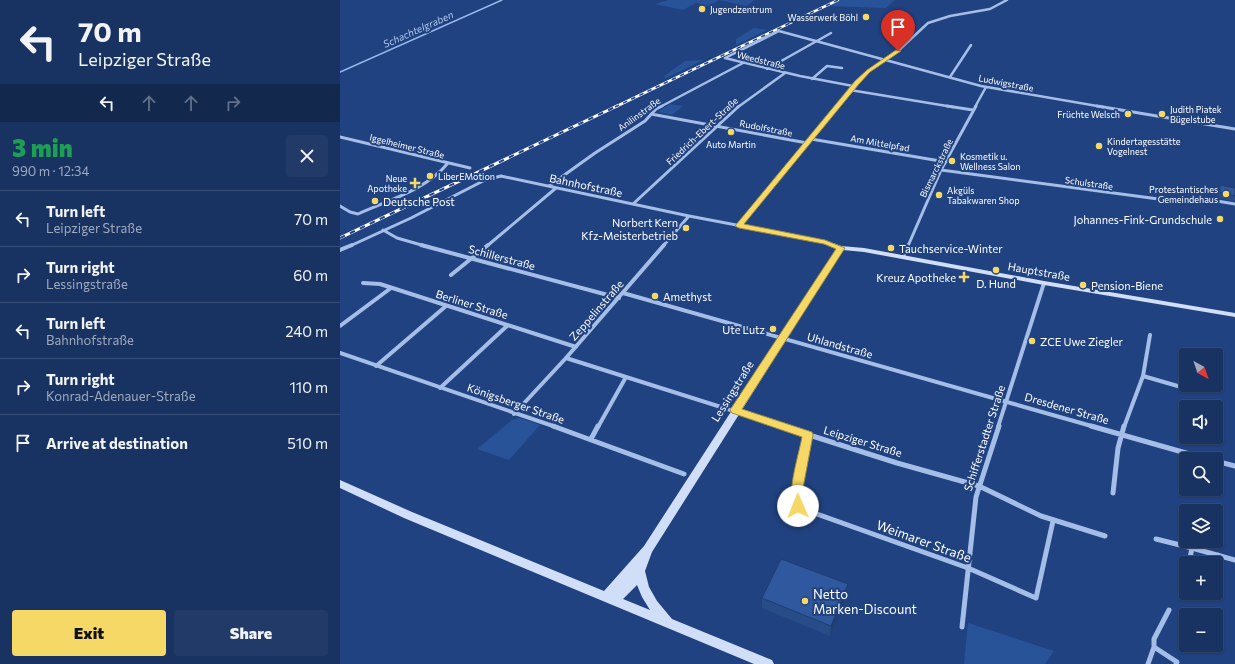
<!DOCTYPE html>
<html lang="en">
<head>
<meta charset="utf-8">
<style>
  body { margin:0; font-family:Commissioner,sans-serif; background:#213a67; color:#f1f3f6; height:100vh; display:flex; flex-direction:column; font-size:15px; white-space:nowrap }
  * { box-sizing:border-box; margin:0 }
  p { font-size:13px; color:#9faabd }
  .icon { flex:none; width:22px; height:22px; fill:none; stroke:currentColor; stroke-width:2; stroke-linecap:round; stroke-linejoin:round }
  .map { position:relative; flex:1; overflow:hidden }
  .drawer { display:flex; flex-direction:column; background:#183261; width:340px }
  .drawer>* { flex:none }
  .banner { background:#183261; color:#f1f3f6; overflow:hidden }
  .needle { width:26px; rotate:140deg }
  .tools { position:absolute; left:839px; top:348px; display:grid; gap:8px }
  .tools a { display:grid; place-items:center; width:44px; height:44px; border-radius:4px; background:#183261; box-shadow:0 1px 3px #0004,0 0 0 1px #364d76; font-size:20px }
  .pin { position:absolute; display:grid; place-items:center; width:34px; height:34px; color:#fff; margin:-41px -17px; border-radius:50% 50% 50% 0; rotate:-45deg; box-shadow:0 0 4px #0007 }
  .pin .icon { rotate:45deg }
  .me { position:absolute; width:44px; margin:-22px; rotate:359deg; stroke-linejoin:round; filter:drop-shadow(0 0 3px #0008) }
  .turn { display:flex; align-items:center; gap:14px; height:84px; padding:0 12px; font-size:18px }
  .turn .icon { width:52px; height:52px; stroke-width:2.5 }
  .turn b { display:block; font-size:28px; line-height:34px }
  .lanes { display:flex; align-items:center; height:38px; padding:0 12px; background:#0003; justify-content:center; gap:20px; direction:ltr }
  .lanes .off { opacity:.35 }
  .round { display:grid; place-items:center; flex:none; width:42px; height:42px; border-radius:4px; background:#213a67 }
  .headline { display:flex; align-items:center; justify-content:space-between; height:68px; padding:0 12px }
  h1 { font-size:24px; font-weight:800; line-height:30px; color:#1e9e55 }
  .button { display:flex; gap:8px; margin-top:auto; padding:8px 12px }
  .button a { flex:1; height:46px; border-radius:4px; background:#f6d866; color:#111; font-size:16px; font-weight:800; line-height:46px; text-align:center }
  .button a+a { background:#213a67; color:#f1f3f6 }
  ul { padding:0; list-style:none }
  li { display:flex; align-items:center; gap:12px; height:56px; padding:0 12px; border-top:1px solid #364d76 }
  li div { flex:1 }
  li b { display:block; font-size:15px }
  li em { font-style:normal }
  main { display:flex; flex:1; min-height:0 }
  .map>svg:first-child { display:block }
</style>
</head>
<body>
<main>
<section class="drawer">
<div class="banner">
<div class="turn"><svg class="icon" aria-label="left" viewBox="0 0 24 24"><path d="M17 20v-9H6M10 6l-5 5 5 5"/></svg><div><b>70 m</b>Leipziger Straße</div></div>
<div class="lanes"><svg class="icon" aria-label="left" viewBox="0 0 24 24"><path d="M17 20v-9H6M10 6l-5 5 5 5"/></svg><svg class="icon off" aria-label="ahead" viewBox="0 0 24 24"><path d="M12 20V5M6 11l6-6 6 6"/></svg><svg class="icon off" aria-label="ahead" viewBox="0 0 24 24"><path d="M12 20V5M6 11l6-6 6 6"/></svg><svg class="icon off" aria-label="right" viewBox="0 0 24 24"><path d="M7 20v-9h11M14 6l5 5-5 5"/></svg></div>
</div>
<div class="headline"><div><h1>3 min</h1><p>990 m · 12:34</p></div><a class="round"><svg class="icon" aria-label="close" viewBox="0 0 24 24"><path d="M6 6l12 12M18 6L6 18"/></svg></a></div>
<ul>
<li><svg class="icon" aria-label="left" viewBox="0 0 24 24"><path d="M17 20v-9H6M10 6l-5 5 5 5"/></svg><div><b>Turn left</b><p>Leipziger Straße</p></div><em>70 m</em></li>
<li><svg class="icon" aria-label="right" viewBox="0 0 24 24"><path d="M7 20v-9h11M14 6l5 5-5 5"/></svg><div><b>Turn right</b><p>Lessingstraße</p></div><em>60 m</em></li>
<li><svg class="icon" aria-label="left" viewBox="0 0 24 24"><path d="M17 20v-9H6M10 6l-5 5 5 5"/></svg><div><b>Turn left</b><p>Bahnhofstraße</p></div><em>240 m</em></li>
<li><svg class="icon" aria-label="right" viewBox="0 0 24 24"><path d="M7 20v-9h11M14 6l5 5-5 5"/></svg><div><b>Turn right</b><p>Konrad-Adenauer-Straße</p></div><em>110 m</em></li>
<li><svg class="icon" aria-label="arrive" viewBox="0 0 24 24"><path d="M6 21V4h12l-3 4 3 4H6"/></svg><div><b>Arrive at destination</b></div><em>510 m</em></li>
</ul>
<div class="button"><a>Exit</a><a>Share</a></div>
</section>
<div class="map">
<svg width="895" height="664" viewBox="0 0 895 664">
  <rect width="100%" height="100%" fill="#204281"/>
  <!-- green -->
  <path fill="#295399" d="M 161,0 L 163,0 L 0,73 L 0,71 Z
    M 329,0 L 415,0 L 406,6 L 379,0 L 369,6 L 356,3 L 343,10 L 315,4 Z
    M 501,0 L 555,0 L 546,8 L 490,6 Z
    M 414,28 L 427,30 L 396,45 L 396,39 Z
    M 364,60 L 326,78 L 323,77 L 345,61 Z
    M 330,104 L 343,106 L 332,115 L 318,112 Z
    M 180,418 L 200,425 L 169,460 L 137,449 L 172,420 Z
    M 628,623 L 714,651 L 705,664 L 624,664 Z"/>
  <g fill="none" stroke-linecap="round" stroke-linejoin="round">
    <!-- stream -->
    <path stroke="#99b8ea" stroke-width="1.5" d="M 0,72 L 162,0"/>
    <!-- street-far3 -->
    <path stroke="#a5bee8" stroke-width="2.5" d="M 385,58 L 439,31 L 641,86 L 763,107
      M 385,58 L 460,76 L 513,86
      M 427,69 L 491,33
      M 610,77 L 631,45
      M 472,79 L 487,66 L 502,68
      M 510,90 L 613,107
      M 320,107 L 403,63
      M 398,107 L 445,73
      M 496,107 L 528,71 L 558,51 L 588,23 L 610,16 L 650,9 L 667,0
      M 635,107 L 646,87"/>
    <!-- street-far2 -->
    <path stroke="#a5bee8" stroke-width="3" d="M 607,106 L 633,110
      M 757,106 L 895,129
      M 311,114 L 467,143
      M 0,137 L 130,168
      M 471,139 L 606,162
      M 601,170 L 826,200 L 865,199 L 895,204
      M 209,186 L 255,153 L 305,121 L 316,109 L 322,106
      M 293,204 L 399,106
      M 0,206 L 10,212 L 18,214 C 49,200 86,190 108,163
      M 399,225 L 497,106
      M 43,230 L 57,238 L 85,246
      M 10,246 L 71,218 L 145,180 L 161,176 L 349,216 L 485,242 L 494,246
      M 147,246 L 216,188
      M 323,246 L 349,216
      M 568,246 L 601,170 L 636,106"/>
    <!-- street-far1 -->
    <path stroke="#a5bee8" stroke-width="4" d="M 81,245 L 279,298
      M 492,245 L 501,248
      M 0,250 L 12,245
      M 563,257 L 568,245
      M 111,275 L 148,245
      M 23,283 L 40,284 L 236,347
      M 283,293 L 755,427
      M 0,326 L 51,288
      M 0,353 L 216,427
      M 226,358 L 444,427
      M 36,366 L 106,306
      M 803,376 L 855,391
      M 100,388 L 168,325
      M 174,414 L 226,358 L 324,245
      M 258,427 L 286,377
      M 658,427 L 704,283
      M 784,427 L 803,376 L 810,335"/>
    <!-- street -->
    <path stroke="#a5bee8" stroke-width="5" d="M 213,426 L 344,474
      M 441,426 L 557,463 L 639,486 L 701,516 L 765,536
      M 751,426 L 867,459
      M 468,435 C 461,457 452,486 460,508 L 628,568 L 696,598 L 713,521
      M 251,439 L 258,426
      M 876,461 L 895,466
      M 773,493 L 778,448 L 784,426
      M 816,539 L 852,548
      M 849,563 L 852,548 L 895,560
      M 876,576 L 878,577 L 878,555
      M 622,627 L 636,497 L 659,426
      M 814,647 L 814,639 L 829,610
      M 808,664 L 814,647 L 837,662 L 836,664"/>
    <!-- secondary -->
    <path fill="#d0def7" fill-rule="evenodd" d="M 501,246 L 524,248 L 704,281 L 895,313 L 895,317 L 704,285 L 524,252 L 503,250 L 312,552 L 305,571 L 309,587 L 317,601 L 332,619 L 432,660 L 434,664 L 414,664 L 64,518 L 0,488 L 0,480 L 72,512 L 264,591 L 304,546 L 497,248 ZM 297,585 L 302,597 L 310,610 L 283,599 Z"/>
    <defs>
      <path id="rail-far1" d="M 275,107 L 498,0"/>
      <path id="rail" d="M 0,238 L 277,106"/>
    </defs>
    <!-- rail-far1 casing -->
    <use href="#rail-far1" stroke="#fff" stroke-width="2.5"/>
    <!-- rail casing -->
    <use href="#rail" stroke="#fff" stroke-width="3"/>
    <!-- rail-far1 -->
    <use href="#rail-far1" stroke="#204281" stroke-width="1.5" stroke-dasharray="4.5" stroke-linecap="butt"/>
    <!-- rail -->
    <use href="#rail" stroke="#204281" stroke-width="2" stroke-dasharray="5.5" stroke-linecap="butt"/>
  </g>
  <!-- wall -->
  <path fill="#284c88" d="M 880,185 L 895,188 L 895,199 L 894,201 L 878,198 L 878,190 Z
    M 507,595 L 490,636 L 422,608 L 422,598 Z"/>
  <!-- shaded-wall -->
  <path fill="#213e6f" d="M 508,584 L 507,595 L 490,636 L 491,626 Z"/>
  <!-- building -->
  <path fill="#2f589e" stroke="#213e6f" d="M 880,185 L 895,188 L 895,196 L 880,193 Z
    M 441,559 L 508,584 L 491,626 L 422,598 Z"/>
  <!-- route -->
  <path fill="#f6d866" stroke="#a08c42" d="M 556,50 L 561,51 L 530,72 L 519,84 L 404,224 L 485,240 L 505,248 L 402,409 L 472,432 L 473,435 L 463,488 L 464,506 L 462,509 L 454,509 C 446,493 459,454 462,437 L 392,413 L 390,410 L 496,249 L 484,244 L 399,228 L 395,226 L 515,81 L 527,70 Z"/>
  <!-- markers -->
  <g fill="#f6d866" stroke="#204281" stroke-width="1.5">
    <circle cx="362" cy="9" r="4"/>
    <circle cx="526" cy="17" r="4"/>
    <circle cx="788" cy="114" r="4"/>
    <circle cx="822" cy="114" r="4"/>
    <circle cx="391" cy="132" r="4"/>
    <circle cx="759" cy="146" r="4"/>
    <circle cx="612" cy="161" r="4"/>
    <circle cx="90" cy="176" r="4"/>
    <path d="M73 177h4v4h4v4h-4v4h-4v-4h-4v-4h4z"/>
    <circle cx="886" cy="194" r="4"/>
    <circle cx="599" cy="195" r="4"/>
    <circle cx="35" cy="201" r="4"/>
    <circle cx="880" cy="219" r="4"/>
    <circle cx="346" cy="228" r="4"/>
    <circle cx="551" cy="248" r="4"/>
    <circle cx="656" cy="270" r="4"/>
    <path d="M622 271h4v4h4v4h-4v4h-4v-4h-4v-4h4z"/>
    <circle cx="743" cy="285" r="4"/>
    <circle cx="315" cy="296" r="4"/>
    <circle cx="433" cy="329" r="4"/>
    <circle cx="692" cy="341" r="4"/>
    <circle cx="465" cy="601" r="4"/>
  </g>
  <g text-anchor="middle" dominant-baseline="central" stroke-width="4" stroke-linejoin="round" paint-order="stroke">
    <!-- far-poi labels -->
    <g font-size="9" fill="#fff" stroke="#204281" text-anchor="start">
      <text x="370" y="9">Jugendzentrum</text>
      <text x="518" y="17" text-anchor="end">Wasserwerk Böhl</text>
      <text x="830" y="109">Judith Piatek<tspan x="830" dy="10">Bügelstube</tspan></text>
      <text x="780" y="114" text-anchor="end">Früchte Welsch</text>
      <text x="767" y="141">Kindertagesstätte<tspan x="767" dy="10">Vogelnest</tspan></text>
      <text x="391" y="144" text-anchor="middle">Auto Martin</text>
      <text x="620" y="156">Kosmetik u.<tspan x="620" dy="10">Wellness Salon</tspan></text>
      <text x="98" y="176">LiberEMotion</text>
      <text x="67" y="178" text-anchor="end">Neue<tspan x="67" dy="10">Apotheke</tspan></text>
      <text x="878" y="189" text-anchor="end">Protestantisches<tspan x="878" dy="10">Gemeindehaus</tspan></text>
      <text x="607" y="190">Akgüls<tspan x="607" dy="10">Tabakwaren Shop</tspan></text>
    </g>
    <!-- far-street labels -->
    <g font-size="9" fill="#fff" stroke="#204281">
      <text transform="translate(421 60) rotate(14)">Weedstraße</text>
      <text transform="translate(666 83) rotate(11)">Ludwigstraße</text>
      <text transform="translate(299 114) rotate(-36)">Anilinstraße</text>
      <text transform="translate(426 128) rotate(11)">Rudolfstraße</text>
      <text transform="translate(362 131) rotate(-43)">Friedrich-Ebert-Straße</text>
      <text transform="translate(540 143) rotate(10)">Am Mittelpfad</text>
      <text transform="translate(67 146) rotate(14)">Iggelheimer Straße</text>
      <text transform="translate(596 168) rotate(-64)">Bismarckstraße</text>
      <text transform="translate(749 183) rotate(8)">Schulstraße</text>
    </g>
    <!-- far-water labels -->
    <g font-size="10" font-style="italic" fill="#b1c8f0" stroke="#204281">
      <text transform="translate(78 29) rotate(-24)">Schachtelgraben</text>
    </g>
    <!-- street labels -->
    <g font-size="11" fill="#fff" stroke="#204281">
      <text transform="translate(246 185) rotate(12)">Bahnhofstraße</text>
      <text transform="translate(162 257) rotate(15)">Schillerstraße</text>
      <text transform="translate(699 271) rotate(10)">Hauptstraße</text>
      <text transform="translate(132 304) rotate(17)">Berliner Straße</text>
      <text transform="translate(256 310) rotate(-49)">Zeppelinstraße</text>
      <text transform="translate(500 345) rotate(16)">Uhlandstraße</text>
      <text transform="translate(392 391) rotate(-58)">Lessingstraße</text>
      <text transform="translate(176 403) rotate(19)">Königsberger Straße</text>
      <text transform="translate(727 408) rotate(16)">Dresdener Straße</text>
      <text transform="translate(644 438) rotate(-72)">Schifferstadter Straße</text>
      <text transform="translate(523 441) rotate(17)">Leipziger Straße</text>
    </g>
    <!-- poi labels -->
    <g font-size="11" fill="#fff" stroke="#204281" text-anchor="start">
      <text x="43" y="201">Deutsche Post</text>
      <text x="872" y="219" text-anchor="end">Johannes-Fink-Grundschule</text>
      <text x="338" y="222" text-anchor="end">Norbert Kern<tspan x="338" dy="13">Kfz-Meisterbetrieb</tspan></text>
      <text x="559" y="248">Tauchservice-Winter</text>
      <text x="616" y="277" text-anchor="end">Kreuz Apotheke</text>
      <text x="656" y="283" text-anchor="middle">D. Hund</text>
      <text x="751" y="285">Pension-Biene</text>
      <text x="323" y="296">Amethyst</text>
      <text x="425" y="329" text-anchor="end">Ute Lutz</text>
      <text x="700" y="341">ZCE Uwe Ziegler</text>
    </g>
    <!-- near-street labels -->
    <g font-size="13" fill="#fff" stroke="#204281">
      <text transform="translate(584 541) rotate(20)">Weimarer Straße</text>
    </g>
    <!-- near-poi labels -->
    <g font-size="13" fill="#fff" stroke="#204281" text-anchor="start">
      <text x="473" y="594">Netto<tspan x="473" dy="15">Marken-Discount</tspan></text>
    </g>
  </g>
</svg>
<div class="tools">
<a><svg class="needle" viewBox="-14 -14 28 28"><path d="M0-13l5 13h-10z" fill="#e53935"/><path d="M0 13l5-13h-10z" fill="#9faabd"/></svg></a>
<a><svg class="icon" aria-label="sound" viewBox="0 0 24 24"><path d="M4 9h4l5-4v14l-5-4H4zM17 9q2 3 0 6"/></svg></a>
<a><svg class="icon" aria-label="search" viewBox="0 0 24 24"><circle cx="10" cy="10" r="6"/><path d="M15 15l6 6"/></svg></a>
<a><svg class="icon" aria-label="layers" viewBox="0 0 24 24"><path d="M12 4l9 5-9 5-9-5zM3 14l9 5 9-5"/></svg></a>
<a>+</a>
<a>−</a>
</div>
<div class="pin" style="left:558px;top:51px;background:#d93025"><svg class="icon" aria-label="arrive" viewBox="0 0 24 24"><path d="M6 21V4h12l-3 4 3 4H6"/></svg></div>
<svg class="me" style="left:458px;top:506px" viewBox="-20 -20 40 40"><circle r="19" fill="#fff"/><path d="M0-13L10 11 0 6-10 11z" fill="#f6d866"/></svg>
</div>
</main>
</body>
</html>
